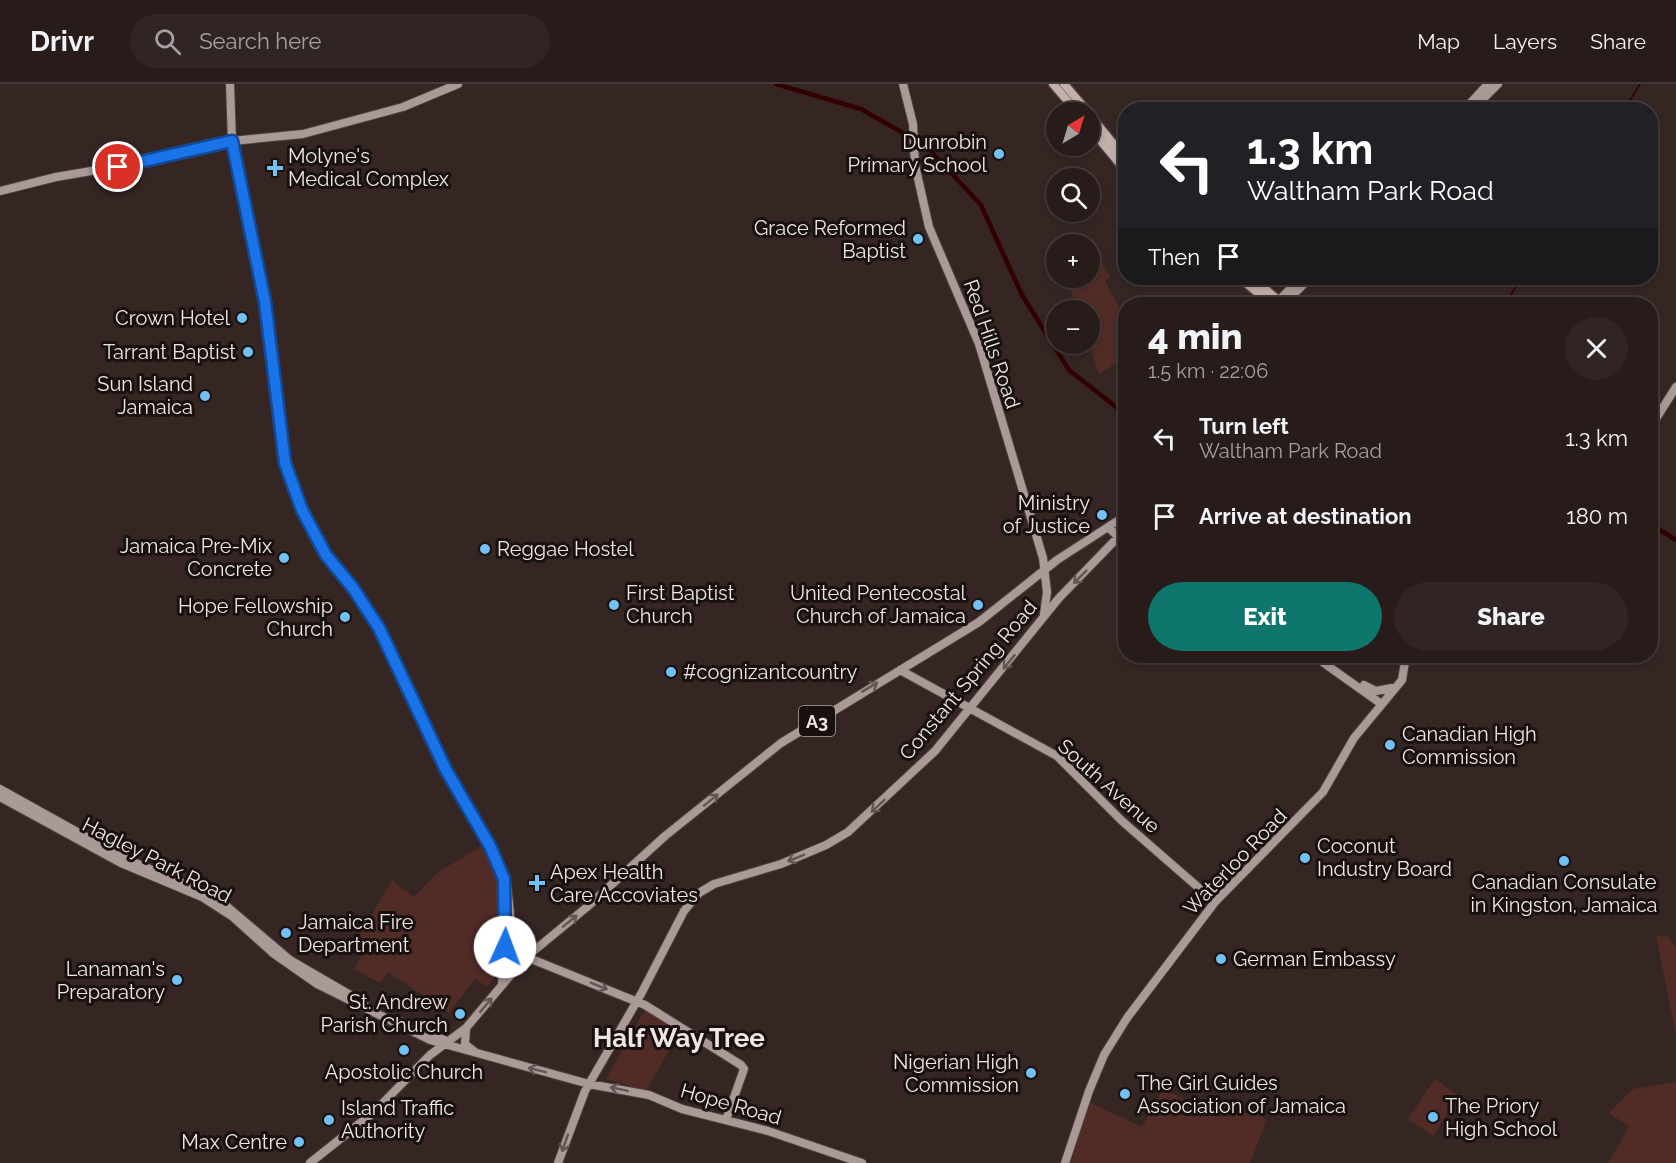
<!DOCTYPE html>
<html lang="en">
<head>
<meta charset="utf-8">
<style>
  body { margin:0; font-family:Raleway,sans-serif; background:#302524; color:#f1f3f6; height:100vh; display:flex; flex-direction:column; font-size:22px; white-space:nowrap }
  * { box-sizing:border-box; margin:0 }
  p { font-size:20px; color:#a5a1a3 }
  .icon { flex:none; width:33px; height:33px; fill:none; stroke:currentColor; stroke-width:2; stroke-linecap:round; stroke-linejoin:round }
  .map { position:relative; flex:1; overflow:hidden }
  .panel { position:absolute; left:1118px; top:213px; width:540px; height:366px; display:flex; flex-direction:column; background:#281c1b; border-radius:24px; box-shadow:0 3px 9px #0003,0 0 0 2px #443a3a }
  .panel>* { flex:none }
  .banner { position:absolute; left:1118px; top:18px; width:540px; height:183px; border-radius:24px; box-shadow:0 3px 9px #0003,0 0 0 2px #443a3a; background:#202124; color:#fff; overflow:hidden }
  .needle { width:39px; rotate:38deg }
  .buttons { position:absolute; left:1046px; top:18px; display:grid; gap:12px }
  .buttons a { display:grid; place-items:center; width:54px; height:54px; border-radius:50%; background:#281c1b; box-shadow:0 3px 9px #0003,0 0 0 2px #443a3a; font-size:30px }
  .pin { position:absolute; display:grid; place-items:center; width:51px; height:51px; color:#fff; margin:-26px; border:3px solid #fff; border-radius:50%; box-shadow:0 2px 6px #0007 }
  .me { position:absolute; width:66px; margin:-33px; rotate:2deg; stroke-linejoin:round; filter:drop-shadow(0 0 4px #0008) }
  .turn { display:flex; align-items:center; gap:21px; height:126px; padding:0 30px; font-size:27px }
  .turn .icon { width:78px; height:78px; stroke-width:2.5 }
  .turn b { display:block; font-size:42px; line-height:51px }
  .then { display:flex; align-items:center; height:57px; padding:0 30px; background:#0003; gap:12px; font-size:22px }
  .round { display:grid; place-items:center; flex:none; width:63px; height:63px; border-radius:32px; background:#302524 }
  .head { display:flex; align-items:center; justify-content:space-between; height:102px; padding:0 30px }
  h1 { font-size:36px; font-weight:800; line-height:45px }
  .action { display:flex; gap:12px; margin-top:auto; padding:12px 30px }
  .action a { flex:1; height:69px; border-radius:36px; background:#0f766e; color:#fff; font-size:24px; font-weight:800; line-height:69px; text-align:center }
  .action a+a { background:#302524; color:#f1f3f6 }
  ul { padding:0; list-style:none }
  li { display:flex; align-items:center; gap:18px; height:78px; padding:0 30px }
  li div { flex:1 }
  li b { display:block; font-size:22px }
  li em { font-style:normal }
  header { display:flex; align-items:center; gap:36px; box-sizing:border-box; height:84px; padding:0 30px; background:#281c1b; border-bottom:2px solid #443a3a }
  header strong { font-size:28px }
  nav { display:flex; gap:33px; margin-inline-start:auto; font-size:21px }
  .search { width:420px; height:54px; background:#302524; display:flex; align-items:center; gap:15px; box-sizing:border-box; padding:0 21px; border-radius:33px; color:#a5a1a3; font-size:22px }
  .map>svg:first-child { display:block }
</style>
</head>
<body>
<header>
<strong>Drivr</strong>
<div class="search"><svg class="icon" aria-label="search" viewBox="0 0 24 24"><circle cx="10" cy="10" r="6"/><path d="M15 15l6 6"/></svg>Search here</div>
<nav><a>Map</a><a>Layers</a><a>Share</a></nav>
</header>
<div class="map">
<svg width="1676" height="1079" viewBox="0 0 1676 1079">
  <rect width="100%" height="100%" fill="#352624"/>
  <!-- green -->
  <path fill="#512c27" d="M 1098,173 L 1110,192 L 1105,197 L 1125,235 L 1125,274 L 1099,290 L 1089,260 L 1089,226 L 1077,226 L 1068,197 L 1072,194 L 1089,194 L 1089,180 Z
    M 487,759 L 503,806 L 501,885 L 487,903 L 475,895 L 449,929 L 388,888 L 380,899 L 354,885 L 363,870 L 354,861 L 392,796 L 414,813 L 437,789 Z
    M 1656,852 L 1667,852 L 1676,863 L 1676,950 Z
    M 646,924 L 681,946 L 646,1006 L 606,995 Z
    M 1435,995 L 1459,1012 L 1433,1052 L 1408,1035 Z
    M 1676,998 L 1676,1079 L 1608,1079 L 1629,1043 L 1609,1029 L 1633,1005 Z
    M 1163,1005 L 1186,1016 L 1214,1017 L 1236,1030 L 1254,1029 L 1267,1035 L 1250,1079 L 1071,1079 L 1089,1018 L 1142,1043 Z"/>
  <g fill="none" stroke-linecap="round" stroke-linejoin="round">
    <!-- stream -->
    <path stroke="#320000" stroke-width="1.5" d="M 1624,26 L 1640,0
      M 1505,220 L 1521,194"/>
    <!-- canal -->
    <path stroke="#320000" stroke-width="4.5" d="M 776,0 L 861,25 L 926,62 L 981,121 L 1022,211 L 1069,286 L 1125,330
      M 1650,440 L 1676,456"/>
    <defs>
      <path id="major" d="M 230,0 L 232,57 L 265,218 L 285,379 L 302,426 L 326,471 L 353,504 L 379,544 L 437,669 L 490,762 L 507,801 L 514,868 L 645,921 L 741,981 L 744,985 L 726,1036
        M 903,0 L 913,40 L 915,81 L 929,143 L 979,260 L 1043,474 L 1047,508 L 1044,530
        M 1464,26 L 1488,0
        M 1472,26 L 1498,0
        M 0,107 L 56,93 L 150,77 L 232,57 L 303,50 L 403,23 L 458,0
        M 1275,220 L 1301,194
        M 1284,220 L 1310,194
        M 1650,344 L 1676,303
        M 1109,444 L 1125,459
        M 1314,572 L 1380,619
        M 900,586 L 1057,672 L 1122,737 L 1215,818
        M 1364,601 L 1376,607 L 1392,604
        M 0,705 L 124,774 L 217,814 L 290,876 L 364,919
        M 0,713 L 121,779 L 202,813 L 233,833 L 274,870 L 317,900 L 430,956 L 589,1000 L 649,1011 L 682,1025 L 768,1047 L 862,1079
        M 502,900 L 506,841
        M 396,936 L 449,958
        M 466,944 L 465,960 L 475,968
        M 310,1079 L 374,1028 L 430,971 L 466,944 L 525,874 L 587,823 L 665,752 L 781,659 L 979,538 L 1057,476 L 1125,432
        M 558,1079 L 585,1007 L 641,910 L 684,827 L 699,809 L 714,800 L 781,780 L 826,761 L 848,748 L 935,667 L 1059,514 L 1125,446
        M 1065,1079 L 1089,1007 L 1104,971 L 1127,934 L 1215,818 L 1323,708 L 1354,654 L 1402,596 L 1406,572"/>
      <path id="highway" d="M 1053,0 L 1077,28
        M 1064,0 L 1088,28
        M 1089,30 L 1125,74
        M 1089,43 L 1125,86
        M 1240,194 L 1271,220
        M 1252,194 L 1283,220"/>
    </defs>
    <!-- major casing -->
    <use href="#major" stroke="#4f413f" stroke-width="10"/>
    <!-- highway casing -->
    <use href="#highway" stroke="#4f413f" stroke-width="11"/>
    <!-- major -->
    <use href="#major" stroke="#aa9a97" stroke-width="8"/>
    <!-- highway -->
    <use href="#highway" stroke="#c3afac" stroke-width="8"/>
  </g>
  <!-- one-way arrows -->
  <defs><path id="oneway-shaft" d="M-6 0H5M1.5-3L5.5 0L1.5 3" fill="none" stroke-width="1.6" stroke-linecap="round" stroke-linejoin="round" transform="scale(1.5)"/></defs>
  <g stroke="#615654">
    <use href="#oneway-shaft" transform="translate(1080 493) rotate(135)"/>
    <use href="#oneway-shaft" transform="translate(1009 578) rotate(129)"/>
    <use href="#oneway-shaft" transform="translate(870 603) rotate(-31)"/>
    <use href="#oneway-shaft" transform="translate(711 716) rotate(-39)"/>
    <use href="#oneway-shaft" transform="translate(878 722) rotate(137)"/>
    <use href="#oneway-shaft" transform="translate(796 774) rotate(158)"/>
    <use href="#oneway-shaft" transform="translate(570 837) rotate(-39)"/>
    <use href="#oneway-shaft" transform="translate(599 902) rotate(22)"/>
    <use href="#oneway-shaft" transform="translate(486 921) rotate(-50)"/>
    <use href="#oneway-shaft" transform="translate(537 986) rotate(-166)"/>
    <use href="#oneway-shaft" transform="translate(619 1005) rotate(-168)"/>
    <use href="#oneway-shaft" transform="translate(565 1059) rotate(109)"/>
  </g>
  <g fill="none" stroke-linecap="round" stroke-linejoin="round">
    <defs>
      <path id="route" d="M 118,83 L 232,57 L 265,218 L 285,379 L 302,426 L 326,471 L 353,504 L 379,544 L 446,686 L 490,762 L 504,795 L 505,863"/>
    </defs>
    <!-- route casing -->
    <use href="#route" stroke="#114b97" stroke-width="15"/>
    <!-- route -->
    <use href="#route" stroke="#1a73e8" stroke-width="10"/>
  </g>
  <!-- markers -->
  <g fill="#71c1f5" stroke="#181110" stroke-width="2">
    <circle cx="999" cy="70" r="6"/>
    <path d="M272 75h6v6h6v6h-6v6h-6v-6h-6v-6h6z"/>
    <circle cx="918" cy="155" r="6"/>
    <circle cx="242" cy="234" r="6"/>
    <circle cx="248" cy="268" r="6"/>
    <circle cx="205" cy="312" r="6"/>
    <circle cx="1102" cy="431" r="6"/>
    <circle cx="485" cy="465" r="6"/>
    <circle cx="284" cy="474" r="6"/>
    <circle cx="614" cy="521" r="6"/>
    <circle cx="978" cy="521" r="6"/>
    <circle cx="345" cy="533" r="6"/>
    <circle cx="671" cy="588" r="6"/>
    <circle cx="1390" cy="661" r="6"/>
    <circle cx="1305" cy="774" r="6"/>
    <circle cx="1564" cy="777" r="6"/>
    <path d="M534 790h6v6h6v6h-6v6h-6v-6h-6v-6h6z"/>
    <circle cx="286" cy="849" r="6"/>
    <circle cx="1221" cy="875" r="6"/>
    <circle cx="177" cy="896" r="6"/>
    <circle cx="460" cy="930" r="6"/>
    <circle cx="404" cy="966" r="6"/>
    <circle cx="1031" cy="989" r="6"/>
    <circle cx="1125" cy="1010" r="6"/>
    <circle cx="1433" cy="1033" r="6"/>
    <circle cx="329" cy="1036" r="6"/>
    <circle cx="299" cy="1058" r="6"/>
  </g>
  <g text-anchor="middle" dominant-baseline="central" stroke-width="6" stroke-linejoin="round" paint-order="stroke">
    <!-- shield labels -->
    <rect fill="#181110" stroke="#aea5a4" stroke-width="1.5" x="799" y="622" width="36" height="30" rx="4.5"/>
    <g font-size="18" font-weight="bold" fill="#efe5e4">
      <text x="817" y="637">A3</text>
    </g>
    <!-- poi labels -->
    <g font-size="20" fill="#efe5e4" stroke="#181110" text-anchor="end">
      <text x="987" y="58">Dunrobin<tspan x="987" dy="23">Primary School</tspan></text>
      <text x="288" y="72" text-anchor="start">Molyne's<tspan x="288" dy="23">Medical Complex</tspan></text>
      <text x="906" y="144">Grace Reformed<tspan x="906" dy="23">Baptist</tspan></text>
      <text x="230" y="234">Crown Hotel</text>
      <text x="236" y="268">Tarrant Baptist</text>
      <text x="193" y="300">Sun Island<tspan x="193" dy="23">Jamaica</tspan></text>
      <text x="1090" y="419">Ministry<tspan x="1090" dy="23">of Justice</tspan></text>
      <text x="272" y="462">Jamaica Pre-Mix<tspan x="272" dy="23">Concrete</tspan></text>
      <text x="497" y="465" text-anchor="start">Reggae Hostel</text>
      <text x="626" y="509" text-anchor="start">First Baptist<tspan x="626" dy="23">Church</tspan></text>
      <text x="966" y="509">United Pentecostal<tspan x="966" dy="23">Church of Jamaica</tspan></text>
      <text x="333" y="522">Hope Fellowship<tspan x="333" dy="23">Church</tspan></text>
      <text x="683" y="588" text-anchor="start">#cognizantcountry</text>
      <text x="1402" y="650" text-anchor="start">Canadian High<tspan x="1402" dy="23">Commission</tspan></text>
      <text x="1317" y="762" text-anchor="start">Coconut<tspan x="1317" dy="23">Industry Board</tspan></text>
      <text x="550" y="788" text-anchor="start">Apex Health<tspan x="550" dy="23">Care Accoviates</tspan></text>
      <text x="1564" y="798" text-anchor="middle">Canadian Consulate<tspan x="1564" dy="23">in Kingston, Jamaica</tspan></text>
      <text x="298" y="838" text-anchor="start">Jamaica Fire<tspan x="298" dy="23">Department</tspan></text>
      <text x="1233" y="875" text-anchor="start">German Embassy</text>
      <text x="165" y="885">Lanaman's<tspan x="165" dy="23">Preparatory</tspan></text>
      <text x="448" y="918">St. Andrew<tspan x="448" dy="23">Parish Church</tspan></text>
      <text x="1019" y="978">Nigerian High<tspan x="1019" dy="23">Commission</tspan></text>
      <text x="404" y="988" text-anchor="middle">Apostolic Church</text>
      <text x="1137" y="999" text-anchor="start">The Girl Guides<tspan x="1137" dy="23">Association of Jamaica</tspan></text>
      <text x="1445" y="1022" text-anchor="start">The Priory<tspan x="1445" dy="23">High School</tspan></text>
      <text x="341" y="1024" text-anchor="start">Island Traffic<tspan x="341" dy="23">Authority</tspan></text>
      <text x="287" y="1058">Max Centre</text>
    </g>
    <!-- street labels -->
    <g font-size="20" fill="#efe5e4" stroke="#181110">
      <text transform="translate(992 260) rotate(71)">Red Hills Road</text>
      <text transform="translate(968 596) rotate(-50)">Constant Spring Road</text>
      <text transform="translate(1109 702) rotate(42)">South Avenue</text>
      <text transform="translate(157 776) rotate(27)">Hagley Park Road</text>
      <text transform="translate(1235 778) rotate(-46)">Waterloo Road</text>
      <text transform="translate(731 1020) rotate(16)">Hope Road</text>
    </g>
    <!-- district labels -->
    <g font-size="26" font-weight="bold" fill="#efe5e4" stroke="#181110">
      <text x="679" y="954">Half Way Tree</text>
    </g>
  </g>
</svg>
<div class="buttons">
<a><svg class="needle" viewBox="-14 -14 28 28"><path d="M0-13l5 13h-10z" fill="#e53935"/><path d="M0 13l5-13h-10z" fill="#a5a1a3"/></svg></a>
<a><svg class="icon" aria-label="search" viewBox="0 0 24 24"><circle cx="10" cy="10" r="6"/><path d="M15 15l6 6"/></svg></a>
<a>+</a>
<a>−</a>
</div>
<div class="pin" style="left:118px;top:83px;background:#d93025"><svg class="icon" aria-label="arrive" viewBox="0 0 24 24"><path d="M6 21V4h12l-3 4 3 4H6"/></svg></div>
<svg class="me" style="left:505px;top:863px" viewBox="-20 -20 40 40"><circle r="19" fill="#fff"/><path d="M0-13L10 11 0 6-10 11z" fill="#1a73e8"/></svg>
<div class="banner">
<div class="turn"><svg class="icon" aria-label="left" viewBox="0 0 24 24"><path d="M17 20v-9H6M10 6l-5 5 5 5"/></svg><div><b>1.3 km</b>Waltham Park Road</div></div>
<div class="then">Then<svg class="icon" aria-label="arrive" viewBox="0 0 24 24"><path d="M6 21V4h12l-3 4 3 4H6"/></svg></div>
</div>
<section class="panel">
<div class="head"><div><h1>4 min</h1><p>1.5 km · 22:06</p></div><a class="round"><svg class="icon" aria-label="close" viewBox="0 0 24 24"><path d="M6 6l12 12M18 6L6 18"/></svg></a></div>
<ul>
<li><svg class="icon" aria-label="left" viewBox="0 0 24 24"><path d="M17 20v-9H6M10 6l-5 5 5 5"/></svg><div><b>Turn left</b><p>Waltham Park Road</p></div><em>1.3 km</em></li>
<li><svg class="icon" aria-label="arrive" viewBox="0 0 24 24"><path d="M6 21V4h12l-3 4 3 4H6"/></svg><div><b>Arrive at destination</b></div><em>180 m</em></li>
</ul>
<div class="action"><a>Exit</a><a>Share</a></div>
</section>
</div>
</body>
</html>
